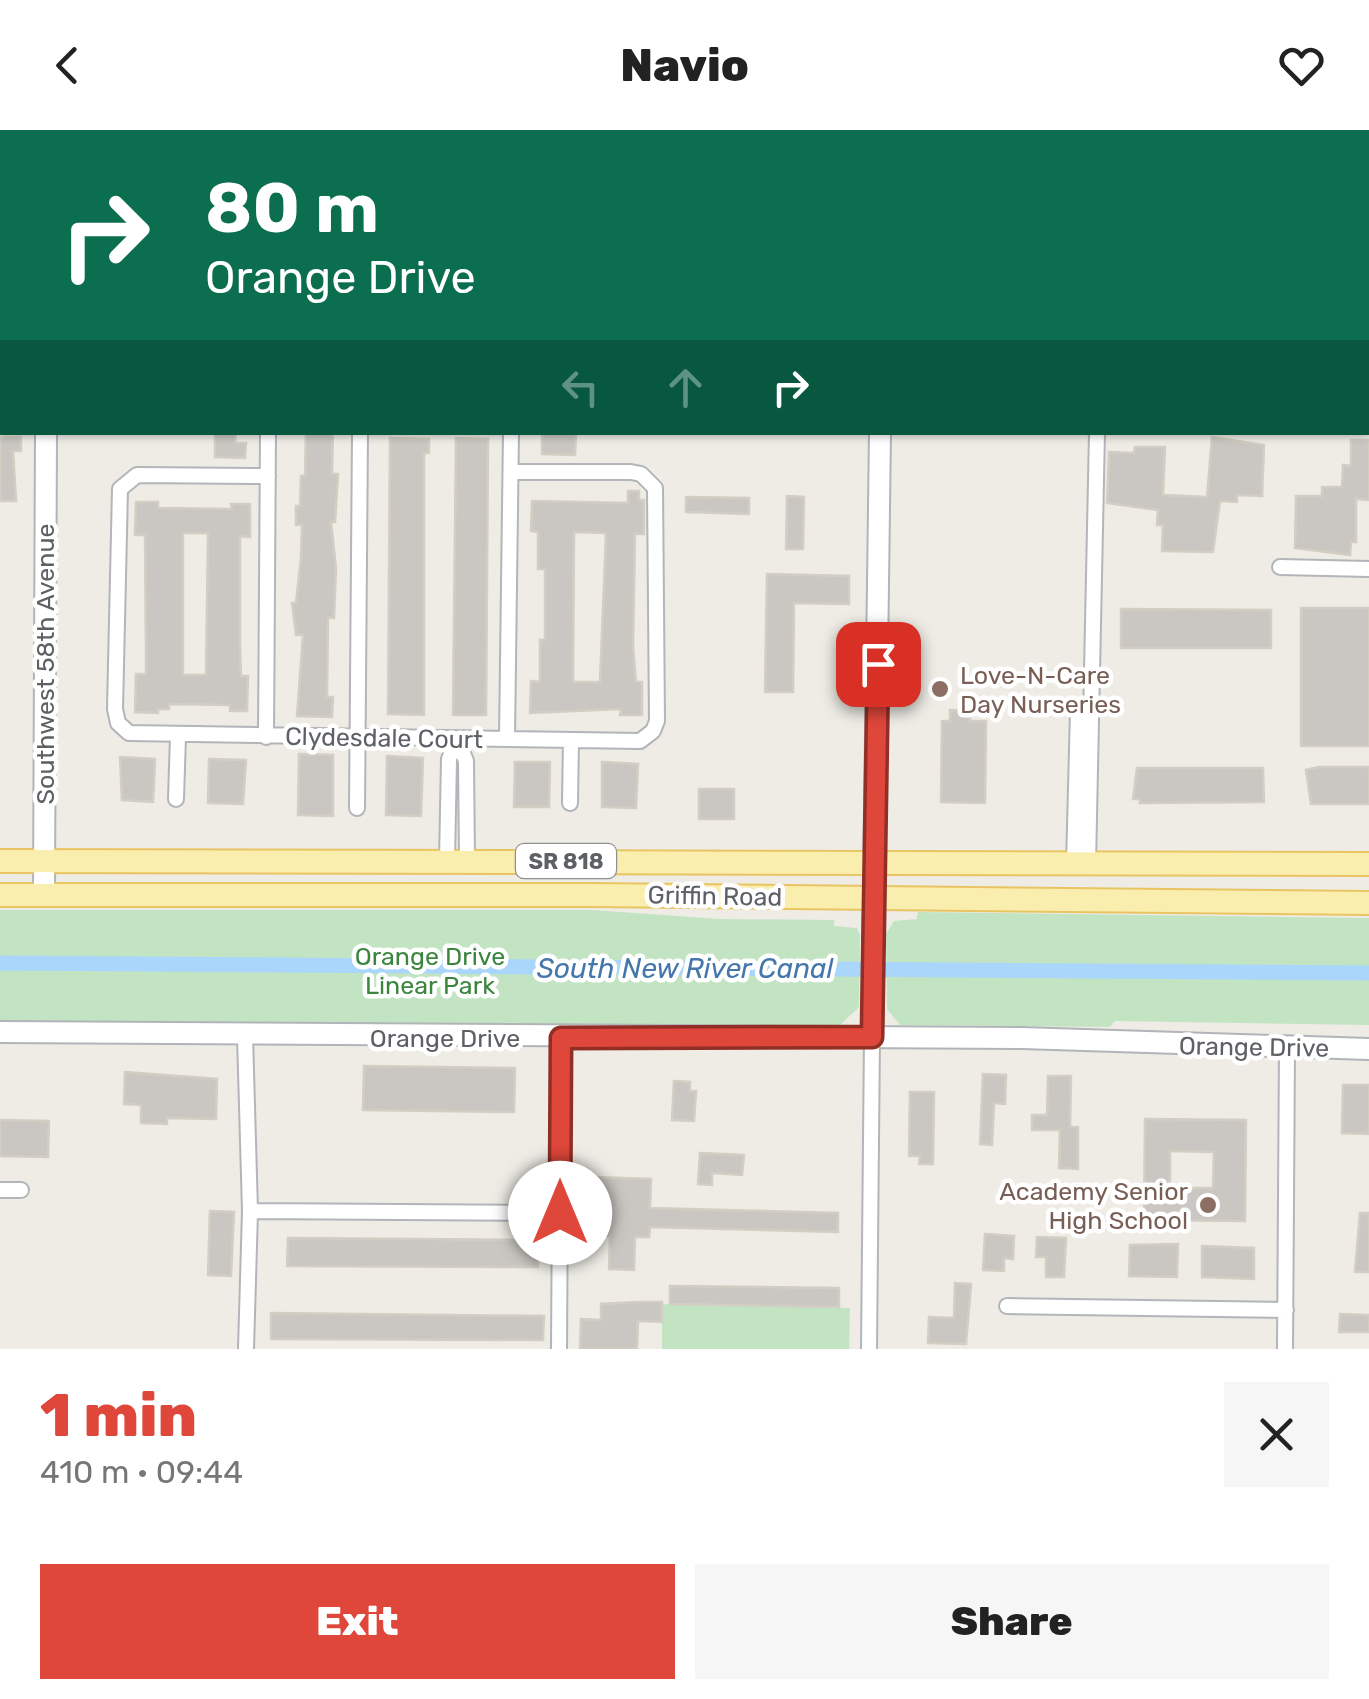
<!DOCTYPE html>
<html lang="en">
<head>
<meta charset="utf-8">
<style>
  body { margin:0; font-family:Rubik,sans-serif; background:#f6f6f6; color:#222; height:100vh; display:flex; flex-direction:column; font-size:38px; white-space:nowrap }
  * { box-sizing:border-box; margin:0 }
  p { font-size:32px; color:#767676 }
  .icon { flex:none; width:55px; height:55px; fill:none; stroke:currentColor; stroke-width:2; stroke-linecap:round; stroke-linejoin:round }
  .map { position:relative; height:1219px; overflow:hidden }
  .sheet { display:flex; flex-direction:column; background:#fff; flex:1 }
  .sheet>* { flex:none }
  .guide { position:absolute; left:0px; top:0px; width:1370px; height:305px; box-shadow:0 2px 8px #0004; background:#0b6e4f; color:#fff; overflow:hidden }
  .pin { position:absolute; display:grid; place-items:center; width:85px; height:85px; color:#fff; margin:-42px; border-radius:20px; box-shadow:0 5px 15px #0006 }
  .me { position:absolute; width:110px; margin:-55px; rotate:0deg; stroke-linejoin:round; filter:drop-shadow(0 0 8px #0008) }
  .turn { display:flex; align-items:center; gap:35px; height:210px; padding:0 40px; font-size:45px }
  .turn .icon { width:130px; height:130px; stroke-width:2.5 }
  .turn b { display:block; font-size:70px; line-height:85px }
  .lanes { display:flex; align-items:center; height:95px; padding:0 40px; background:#0003; justify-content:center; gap:50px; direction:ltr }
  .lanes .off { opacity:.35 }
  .round { display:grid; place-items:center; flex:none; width:105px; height:105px; border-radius:0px; background:#f6f6f6 }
  .head { display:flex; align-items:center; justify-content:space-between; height:170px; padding:0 40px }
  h1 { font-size:60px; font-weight:800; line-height:75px; color:#df473a }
  .button { display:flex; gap:20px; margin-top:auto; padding:20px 40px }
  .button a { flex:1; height:115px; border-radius:0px; background:#df473a; color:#fff; font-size:40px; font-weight:800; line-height:115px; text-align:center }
  .button a+a { background:#f6f6f6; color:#222 }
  header { display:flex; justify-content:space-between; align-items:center; height:130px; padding:0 40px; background:#fff; font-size:45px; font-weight:800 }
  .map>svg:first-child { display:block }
</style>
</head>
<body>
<header><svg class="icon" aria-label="back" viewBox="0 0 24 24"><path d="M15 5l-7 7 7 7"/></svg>Navio<svg class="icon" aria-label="heart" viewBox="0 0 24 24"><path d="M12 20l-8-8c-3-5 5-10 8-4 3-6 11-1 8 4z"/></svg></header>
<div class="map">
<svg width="1369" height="1219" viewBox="0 0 1369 1219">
  <rect width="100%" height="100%" fill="#eeece5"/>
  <!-- green -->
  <path fill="#c3e4c3" d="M 0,780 L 593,780 L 719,789 L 834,790 L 834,796 L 857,798 L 860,805 L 859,877 L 840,895 L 717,895 L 671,900 L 0,895 Z
    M 918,782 L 1369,788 L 1369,895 L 1115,891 L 1110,897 L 900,895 L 887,879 L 886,804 L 894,791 L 917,789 Z
    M 662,1174 L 850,1178 L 849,1219 L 662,1219 Z"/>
  <!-- water -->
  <path fill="#a9d6fa" d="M 114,0 L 650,0 L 114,2 Z"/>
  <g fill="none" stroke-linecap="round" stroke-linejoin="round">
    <!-- canal -->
    <path stroke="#a9d6fa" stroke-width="15" d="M 0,833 L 1369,843"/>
  </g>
  <!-- building -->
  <path fill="#cac7c2" stroke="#d3cec3" stroke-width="2.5" fill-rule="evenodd" d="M 215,302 L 236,302 L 235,313 L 246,313 L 245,328 L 215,327 Z
    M 306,302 L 333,302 L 332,344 L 338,344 L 335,392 L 331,392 L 336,438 L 334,488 L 328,488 L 327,567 L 333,567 L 332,587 L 297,586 L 303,505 L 296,505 L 292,473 L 296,473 L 301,428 L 302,395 L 296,395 L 296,376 L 300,376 L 301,346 L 305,346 Z
    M 542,302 L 576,302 L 575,325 L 542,324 Z
    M 0,307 L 21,307 L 21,321 L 13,321 L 16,371 L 0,371 Z
    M 1212,307 L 1264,315 L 1262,366 L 1237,365 L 1237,372 L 1220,371 L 1213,422 L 1162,421 L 1163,395 L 1157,395 L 1158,380 L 1107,373 L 1109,322 L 1134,323 L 1135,317 L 1165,317 L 1163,365 L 1207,367 Z
    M 390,308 L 429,309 L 429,323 L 424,323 L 424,585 L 388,584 Z
    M 456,308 L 488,309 L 486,585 L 453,585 Z
    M 1351,310 L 1369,310 L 1369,370 L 1356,369 L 1356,412 L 1351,412 L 1350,425 L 1295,418 L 1296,366 L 1322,366 L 1322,357 L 1342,357 L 1343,335 L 1351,336 Z
    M 628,361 L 639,361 L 639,370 L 644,370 L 644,404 L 635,404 L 633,516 L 636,552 L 642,552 L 642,585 L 620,585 L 621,579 L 530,583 L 531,551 L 540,552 L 540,510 L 545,510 L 545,439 L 538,439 L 538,402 L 531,401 L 532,371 L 628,373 ZM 574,402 L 606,403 L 600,552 L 573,552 Z
    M 787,366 L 804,367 L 803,419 L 786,419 Z
    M 686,367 L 749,368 L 749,384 L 686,382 Z
    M 136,372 L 158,372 L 158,378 L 232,379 L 231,374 L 250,374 L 250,407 L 240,406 L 240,518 L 241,546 L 248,546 L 247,581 L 230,581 L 230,575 L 169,574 L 169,579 L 158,579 L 158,583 L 135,582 L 136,544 L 146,544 L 146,520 L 145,405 L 135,405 ZM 183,403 L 208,403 L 206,545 L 183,545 Z
    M 767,444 L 849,446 L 849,474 L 794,473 L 793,562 L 765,562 Z
    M 1301,478 L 1369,478 L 1369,616 L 1301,616 Z
    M 1121,479 L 1271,480 L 1271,518 L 1121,518 Z
    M 950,580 L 970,581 L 970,591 L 986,591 L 985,673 L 941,672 L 942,591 L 950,591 Z
    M 299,624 L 333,625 L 333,686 L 298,685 Z
    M 387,626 L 423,628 L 421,686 L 386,685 Z
    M 120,627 L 155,629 L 153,672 L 122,670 Z
    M 209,629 L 246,630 L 243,674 L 208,673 Z
    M 515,632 L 550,632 L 549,677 L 514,677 Z
    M 602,632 L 638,634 L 636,678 L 602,677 Z
    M 1318,637 L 1369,637 L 1369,674 L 1311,674 L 1306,640 Z
    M 1137,638 L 1263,638 L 1264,672 L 1140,673 L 1140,669 L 1133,669 Z
    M 699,659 L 734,659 L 734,689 L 699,689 Z
    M 364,936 L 515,938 L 514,982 L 363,980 Z
    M 125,942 L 217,949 L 216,989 L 167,988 L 167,994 L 141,993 L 141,975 L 124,974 Z
    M 983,944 L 1006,945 L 1005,974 L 994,973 L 992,1015 L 980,1014 Z
    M 1048,946 L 1071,946 L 1070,997 L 1078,997 L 1078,1039 L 1059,1038 L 1060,1000 L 1032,1000 L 1032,985 L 1047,985 Z
    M 674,951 L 690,952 L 690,961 L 696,961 L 694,991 L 672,990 Z
    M 1343,955 L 1369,955 L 1369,1004 L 1342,1003 Z
    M 910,962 L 934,962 L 933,1034 L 919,1034 L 920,1026 L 909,1026 Z
    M 1145,989 L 1246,990 L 1245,1091 L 1144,1090 ZM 1170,1021 L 1214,1022 L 1213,1058 L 1170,1058 Z
    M 0,990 L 49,991 L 48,1027 L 0,1026 Z
    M 700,1023 L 744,1025 L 742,1045 L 712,1043 L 712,1055 L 698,1054 Z
    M 592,1047 L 651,1049 L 650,1078 L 838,1083 L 838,1102 L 650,1097 L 649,1107 L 635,1107 L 634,1140 L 609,1139 L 610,1106 L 575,1105 L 575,1094 L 591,1094 Z
    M 210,1081 L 234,1082 L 231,1146 L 208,1145 Z
    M 1360,1083 L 1369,1083 L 1369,1142 L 1355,1142 Z
    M 985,1104 L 1014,1106 L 1013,1129 L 1004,1128 L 1004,1141 L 983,1140 Z
    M 1037,1107 L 1066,1108 L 1064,1147 L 1046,1147 L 1046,1127 L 1036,1127 Z
    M 288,1108 L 538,1110 L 538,1137 L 287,1136 Z
    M 1178,1114 L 1177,1147 L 1129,1146 L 1130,1115 Z
    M 1202,1116 L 1254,1118 L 1254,1149 L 1202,1147 Z
    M 955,1153 L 971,1154 L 966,1214 L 928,1213 L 929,1187 L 954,1188 Z
    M 670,1156 L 839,1158 L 839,1177 L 670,1174 Z
    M 638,1172 L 662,1172 L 662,1192 L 638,1191 L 637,1219 L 580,1219 L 581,1189 L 601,1190 L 601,1174 Z
    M 271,1183 L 544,1186 L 543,1210 L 271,1209 Z
    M 1340,1184 L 1369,1185 L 1369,1202 L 1339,1202 Z"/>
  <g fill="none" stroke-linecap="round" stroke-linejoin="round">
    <defs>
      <path id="street" d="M 1130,2 L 1130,0
        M 0,90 L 2,90
        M 1368,203 L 1369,203
        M 268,346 L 137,345 L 120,359 L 115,579 L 118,593 L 129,603 L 640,611 L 653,601 L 657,591 L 655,358 L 641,344 L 631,342 L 511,342
        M 1280,437 L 1369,439
        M 266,607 L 268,302
        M 457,609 L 466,631 L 467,731
        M 507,609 L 511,302
        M 176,669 L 178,606
        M 570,673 L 571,610
        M 357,678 L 360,302
        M 447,731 L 449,629 L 457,609
        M 1074,735 L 1078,581 L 1089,573
        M 1088,735 L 1097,302
        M 245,906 L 250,1081 L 246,1219
        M 0,1060 L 21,1060
        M 250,1081 L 560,1083
        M 1007,1176 L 1286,1180
        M 559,1219 L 561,909
        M 869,1219 L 872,907
        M 1285,1219 L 1287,918"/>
      <path id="secondary" d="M 48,2 L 48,0
        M 883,2 L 883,0
        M 44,766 L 46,302
        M 0,902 L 1022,908 L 1369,919
        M 872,907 L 880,302"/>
      <path id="primary" d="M 0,731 L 1369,734
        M 0,765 L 589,765 L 1369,773"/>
    </defs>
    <!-- street casing -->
    <use href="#street" stroke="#b2b5b9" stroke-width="18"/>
    <!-- secondary casing -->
    <use href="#secondary" stroke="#b1b4b9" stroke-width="24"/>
    <!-- primary casing -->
    <use href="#primary" stroke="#e9c463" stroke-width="26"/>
    <!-- street -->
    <use href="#street" stroke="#fff" stroke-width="14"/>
    <!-- secondary -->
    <use href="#secondary" stroke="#fff" stroke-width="20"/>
    <!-- primary -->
    <use href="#primary" stroke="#faeeae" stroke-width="22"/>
  </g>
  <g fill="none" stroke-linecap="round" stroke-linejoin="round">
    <defs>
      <path id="route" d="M 560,1083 L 561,908 L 872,907 L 878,534"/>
    </defs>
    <!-- route casing -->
    <use href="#route" stroke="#912e26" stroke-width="25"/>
    <!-- route -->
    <use href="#route" stroke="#df473a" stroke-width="18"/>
  </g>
  <!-- markers -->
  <g fill="#8d6e63" stroke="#fff" stroke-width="4">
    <circle cx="940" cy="559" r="10"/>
    <circle cx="1208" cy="1075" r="10"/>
  </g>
  <g text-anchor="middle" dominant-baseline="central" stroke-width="9" stroke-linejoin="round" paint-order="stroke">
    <!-- shield labels -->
    <rect fill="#fff" stroke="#8e9092" stroke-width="2.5" x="516" y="714" width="100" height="34" rx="8"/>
    <g font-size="22" font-weight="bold" fill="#5d6064">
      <text x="566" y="731">SR 818</text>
    </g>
    <!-- street labels -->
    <g font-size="25" fill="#5d6064" stroke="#fff">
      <text transform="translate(45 534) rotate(-90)">Southwest 58th Avenue</text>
      <text transform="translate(384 608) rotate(1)">Clydesdale Court</text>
      <text transform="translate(715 766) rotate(1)">Griffin Road</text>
      <text x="445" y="908">Orange Drive</text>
      <text transform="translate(1254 917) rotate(1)">Orange Drive</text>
    </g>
    <!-- education labels -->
    <g font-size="25" fill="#785e54" stroke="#fff" text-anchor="start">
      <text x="960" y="545">Love-N-Care<tspan x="960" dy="29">Day Nurseries</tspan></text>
      <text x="1188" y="1061" text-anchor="end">Academy Senior<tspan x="1188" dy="29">High School</tspan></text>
    </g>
    <!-- park labels -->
    <g font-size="25" fill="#3b853f" stroke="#fff">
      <text x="430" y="826">Orange Drive<tspan x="430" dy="29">Linear Park</tspan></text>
    </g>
    <!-- water labels -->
    <g font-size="28" font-style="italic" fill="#4677ac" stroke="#fff">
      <text x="685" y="838">South New River Canal</text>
    </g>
  </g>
</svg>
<div class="pin" style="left:878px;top:534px;background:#d93025"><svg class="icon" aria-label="arrive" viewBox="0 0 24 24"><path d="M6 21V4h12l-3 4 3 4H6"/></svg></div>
<svg class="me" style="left:560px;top:1083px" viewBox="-20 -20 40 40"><circle r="19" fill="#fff"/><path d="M0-13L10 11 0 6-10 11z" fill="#df473a"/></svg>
<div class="guide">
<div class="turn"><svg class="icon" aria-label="right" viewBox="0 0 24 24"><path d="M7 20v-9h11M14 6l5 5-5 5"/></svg><div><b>80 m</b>Orange Drive</div></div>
<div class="lanes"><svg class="icon off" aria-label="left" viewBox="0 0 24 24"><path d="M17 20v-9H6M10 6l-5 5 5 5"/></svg><svg class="icon off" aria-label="ahead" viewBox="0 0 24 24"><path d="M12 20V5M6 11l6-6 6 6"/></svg><svg class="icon" aria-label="right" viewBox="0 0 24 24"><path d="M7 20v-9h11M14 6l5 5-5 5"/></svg></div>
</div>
</div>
<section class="sheet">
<div class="head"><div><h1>1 min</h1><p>410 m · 09:44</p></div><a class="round"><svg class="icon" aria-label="close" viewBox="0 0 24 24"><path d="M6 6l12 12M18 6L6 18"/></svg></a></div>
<div class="button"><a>Exit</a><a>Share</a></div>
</section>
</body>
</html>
